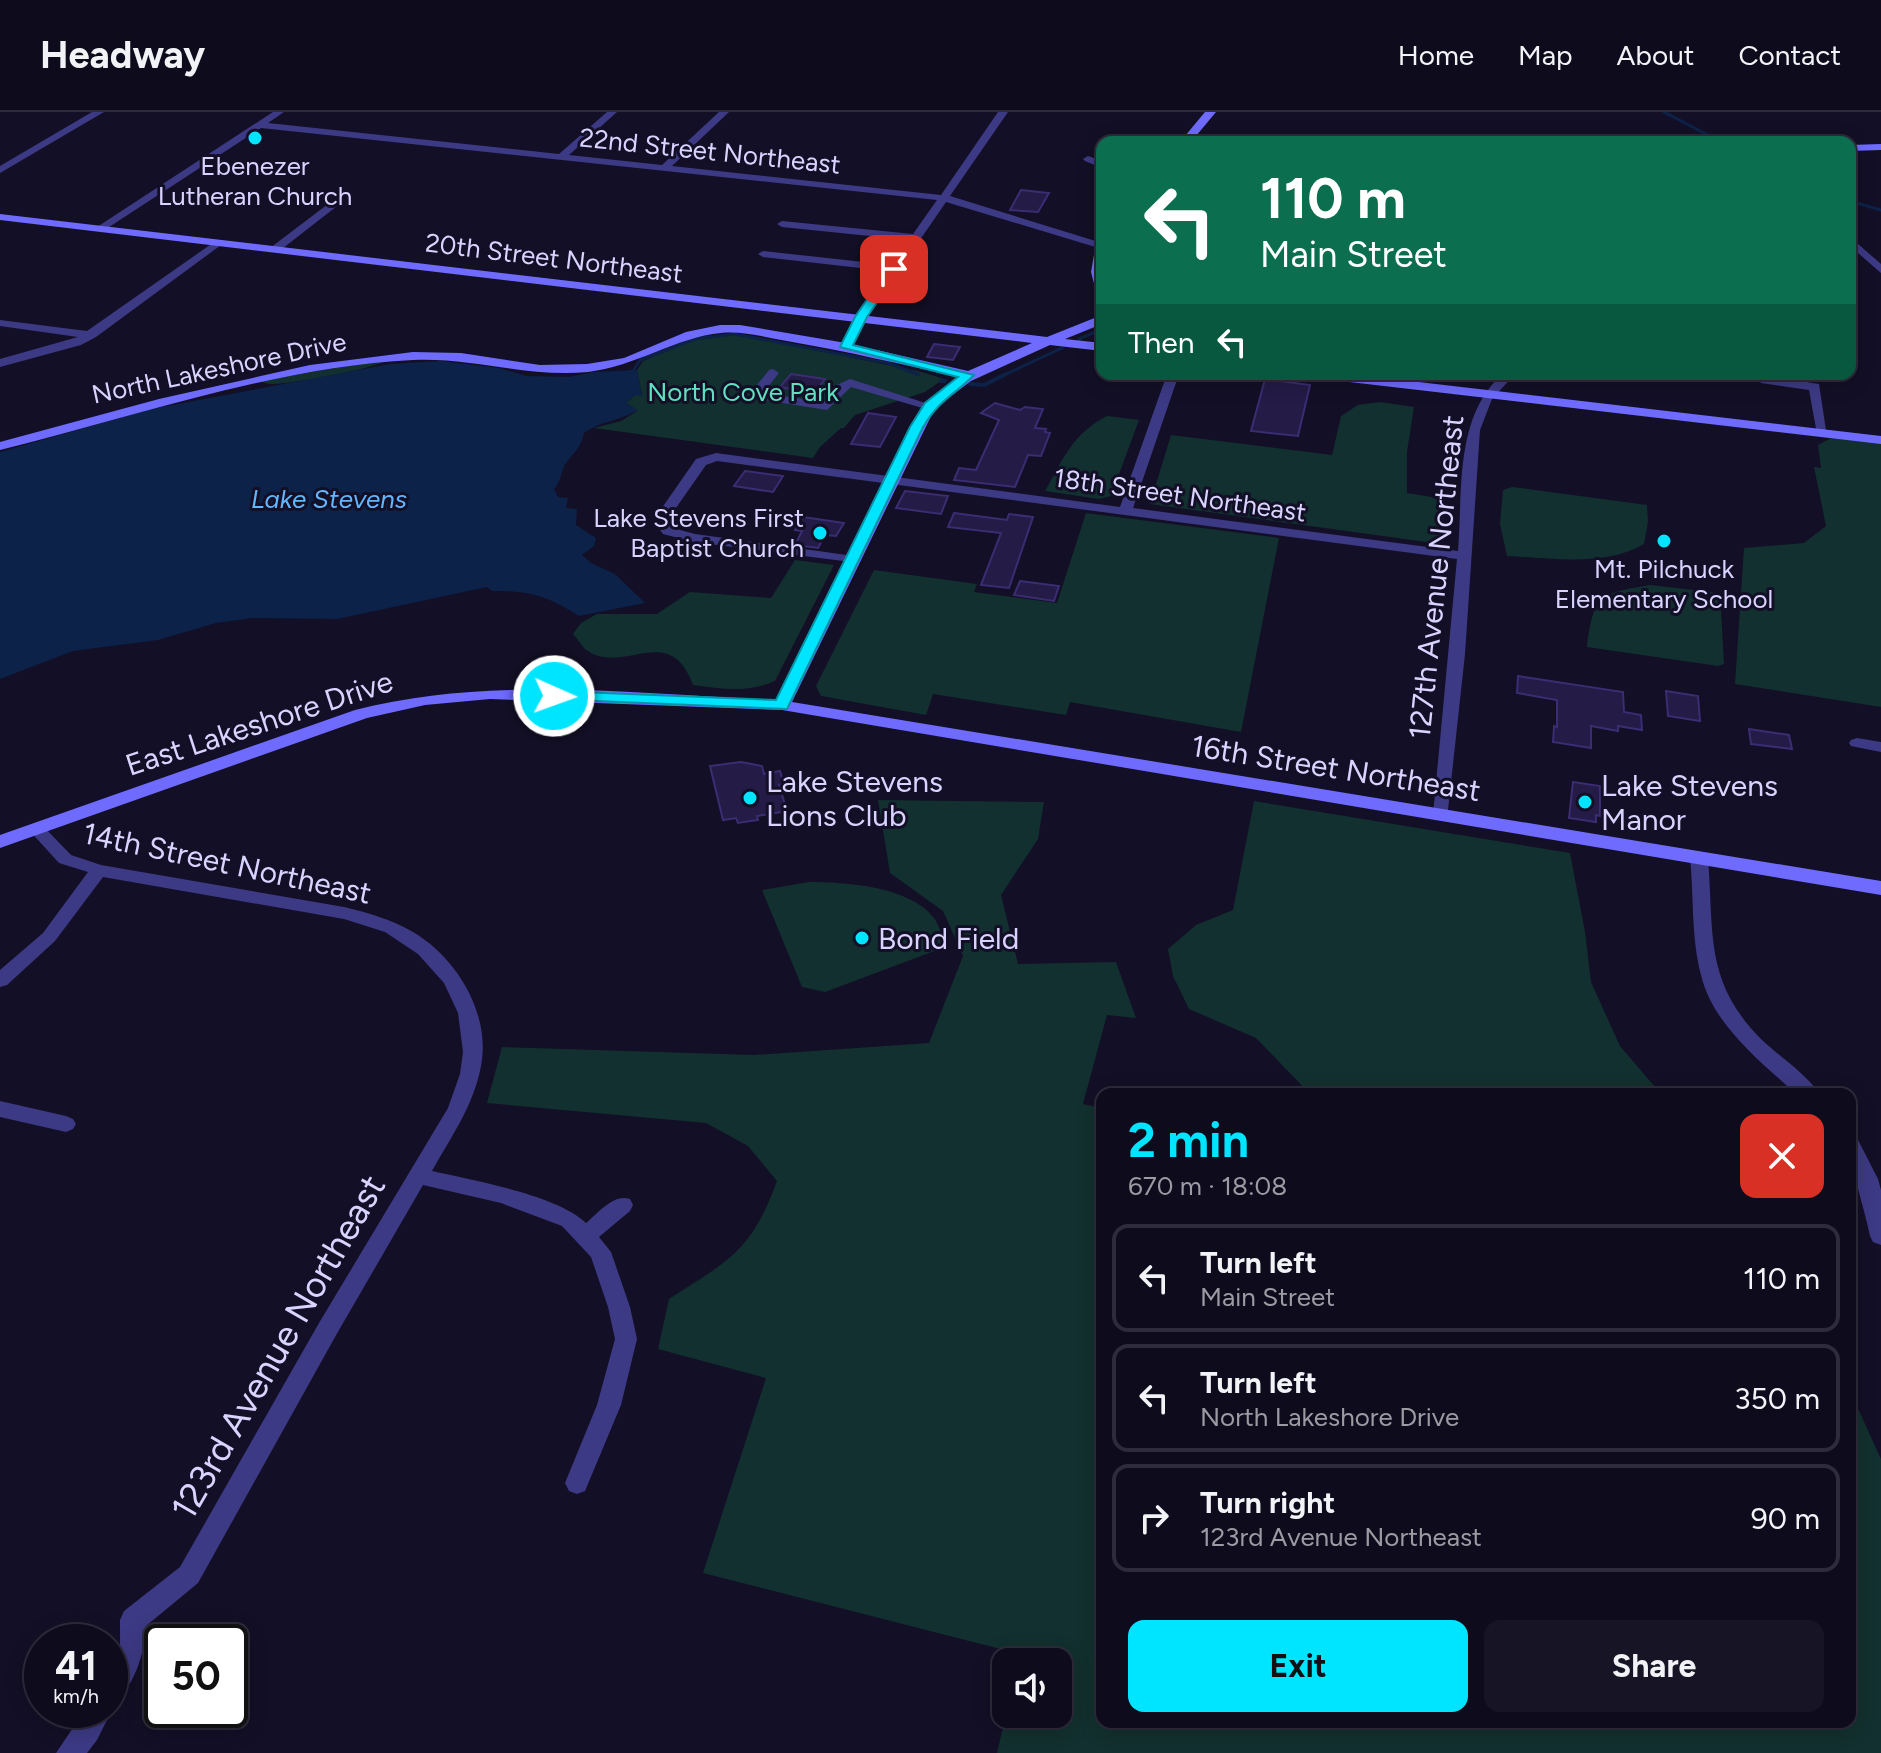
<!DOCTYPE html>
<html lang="en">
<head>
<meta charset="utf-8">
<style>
  body { margin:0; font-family:Figtree,sans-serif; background:#171425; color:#f1f3f6; height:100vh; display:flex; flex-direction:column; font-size:30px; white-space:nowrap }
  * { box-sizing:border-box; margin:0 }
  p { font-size:26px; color:#9b9ba3 }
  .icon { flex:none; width:44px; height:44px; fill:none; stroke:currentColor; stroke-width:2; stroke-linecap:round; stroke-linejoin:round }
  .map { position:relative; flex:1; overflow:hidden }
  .sheet { position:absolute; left:1096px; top:976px; width:760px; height:640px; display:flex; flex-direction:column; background:#0e0b1c; border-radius:16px; box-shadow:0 4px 20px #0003,0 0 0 2px #2e2b3b }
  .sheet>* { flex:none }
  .guide { position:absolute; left:1096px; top:24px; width:760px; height:244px; border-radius:16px; box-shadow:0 4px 20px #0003,0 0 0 2px #2e2b3b; background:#0b6e4f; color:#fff; overflow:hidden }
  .buttons { position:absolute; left:992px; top:1536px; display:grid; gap:16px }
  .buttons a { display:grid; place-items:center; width:80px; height:80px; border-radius:16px; background:#0e0b1c; box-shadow:0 4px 20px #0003,0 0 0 2px #2e2b3b; font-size:40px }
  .speed { position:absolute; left:24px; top:1512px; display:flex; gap:16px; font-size:40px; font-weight:700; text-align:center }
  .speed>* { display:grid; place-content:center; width:104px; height:104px; border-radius:50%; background:#0e0b1c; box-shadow:0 4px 20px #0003,0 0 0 2px #2e2b3b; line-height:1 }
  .speed small { font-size:20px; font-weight:400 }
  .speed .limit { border:4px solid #111; border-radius:12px; background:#fff; color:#111 }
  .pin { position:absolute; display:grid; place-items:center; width:68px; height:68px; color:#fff; margin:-34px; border-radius:16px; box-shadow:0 4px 12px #0006 }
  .me { position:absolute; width:88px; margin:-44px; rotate:92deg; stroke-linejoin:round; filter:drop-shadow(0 0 6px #0008) }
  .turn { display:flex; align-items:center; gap:28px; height:168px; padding:0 32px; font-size:36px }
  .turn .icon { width:104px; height:104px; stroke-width:2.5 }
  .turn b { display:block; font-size:56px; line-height:68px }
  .then { display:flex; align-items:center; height:76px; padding:0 32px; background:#0003; gap:16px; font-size:30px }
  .round { display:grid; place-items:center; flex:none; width:84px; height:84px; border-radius:16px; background:#171425 }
  .overview { display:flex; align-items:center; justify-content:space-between; height:136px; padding:0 32px }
  h1 { font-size:48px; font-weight:700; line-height:60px; color:#00e5ff }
  .primary-button { display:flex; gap:16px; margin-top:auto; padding:16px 32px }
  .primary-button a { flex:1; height:92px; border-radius:16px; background:#00e5ff; color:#111; font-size:32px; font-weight:700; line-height:92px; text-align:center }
  .primary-button a+a { background:#171425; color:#f1f3f6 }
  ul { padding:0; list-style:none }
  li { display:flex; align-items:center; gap:24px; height:108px; margin:0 16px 12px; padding:0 16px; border:4px solid #2e2b3b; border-radius:16px }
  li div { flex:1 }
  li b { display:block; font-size:30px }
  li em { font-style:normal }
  header { display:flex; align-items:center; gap:48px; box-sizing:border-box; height:112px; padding:0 40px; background:#0e0b1c; border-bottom:2px solid #2e2b3b }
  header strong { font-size:38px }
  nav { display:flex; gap:44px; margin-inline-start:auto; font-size:28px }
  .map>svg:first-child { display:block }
</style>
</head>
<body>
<header>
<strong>Headway</strong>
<nav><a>Home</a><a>Map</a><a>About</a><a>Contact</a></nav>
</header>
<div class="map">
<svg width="1881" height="1641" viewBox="0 0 1881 1641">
  <rect width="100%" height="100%" fill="#130f26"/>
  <!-- green -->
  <path fill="#12302f" d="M 737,222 L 922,260 L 944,267 L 925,280 L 855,303 L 844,316 L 841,316 L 820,335 L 813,346 L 594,316 L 621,309 L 637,299 L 626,291 L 635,283 L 642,283 L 637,258 L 643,249 L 704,224 Z
    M 389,247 C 381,256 285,273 271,272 C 267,272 263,270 259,269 Z
    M 1380,290 L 1414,295 L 1407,340 L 1407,381 L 1444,387 L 1441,432 L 1150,392 L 1171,323 L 1332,343 L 1341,304 L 1358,293 Z
    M 1107,304 L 1139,308 L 1111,384 L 1099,387 L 1045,379 C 1064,346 1072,322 1107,304 Z
    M 1831,326 L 1881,331 L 1881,595 L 1735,572 L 1744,436 L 1804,431 L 1826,414 L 1814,355 L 1821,356 L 1818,333 Z
    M 1512,375 L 1647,393 L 1648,410 L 1644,432 C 1606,455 1550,446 1507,444 L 1500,412 L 1503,378 Z
    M 1086,401 L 1279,426 L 1241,620 L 1070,590 L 1066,603 L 933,582 L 926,603 L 821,584 L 816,574 L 874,458 L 977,472 L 974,480 L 1057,491 Z
    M 795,448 L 834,453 L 775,569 C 746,581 723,577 693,573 C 669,507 623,566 585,537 C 581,533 577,526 573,522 L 581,511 L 597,502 L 657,502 L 690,480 L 771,486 Z
    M 1650,473 L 1720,481 L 1724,552 L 1718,554 L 1587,535 C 1593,483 1601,481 1650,473 Z
    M 878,688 L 1044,690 L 1038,727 L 1001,783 L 1018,852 L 1116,850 L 1136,906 L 1107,903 L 1083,992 L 1102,996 L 1102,1610 L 1850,1610 L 1850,1279 L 1881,1347 L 1881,1641 L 997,1641 L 1006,1602 L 1058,1602 L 1058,1550 L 1019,1550 L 1020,1542 L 703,1461 L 766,1266 L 658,1237 L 669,1187 C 729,1148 751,1140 777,1069 L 748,1034 L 706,1011 L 487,991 L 502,935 L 754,943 L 929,931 L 963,844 L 943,799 L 890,761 Z
    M 1254,689 L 1570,741 L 1585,820 L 1591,870 L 1620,934 L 1661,982 L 1310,982 L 1256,926 L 1189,897 L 1173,864 L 1168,837 L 1196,813 L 1233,798 Z
    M 809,770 C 845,770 910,774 934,806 C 940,814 942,825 945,835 L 825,880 L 802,875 L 762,778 Z"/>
  <!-- water -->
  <path fill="#0c2248" d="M 441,249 L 499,256 L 527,264 L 569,265 L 593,260 L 637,258 L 642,284 L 635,283 L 626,291 L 638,298 C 620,309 600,309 584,321 C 581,336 574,340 566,351 C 560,360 562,369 554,377 L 558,385 L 568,386 L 566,396 L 577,397 L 576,413 L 596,426 L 594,434 L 582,443 L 591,451 L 615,462 L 645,491 L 579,504 C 547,484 531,479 492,479 L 487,475 L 337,507 L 253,506 L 216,511 L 158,528 L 73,539 L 0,567 L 0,340 L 151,297 L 390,252 Z"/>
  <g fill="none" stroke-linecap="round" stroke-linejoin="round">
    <!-- stream-far1 -->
    <path stroke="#0c2248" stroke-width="3" d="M 1664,0 L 1721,30
      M 1850,89 L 1881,98
      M 1079,227 L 1102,217
      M 628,260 L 633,259 L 640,248 L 695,227 L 734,222 L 888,251 L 919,263
      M 1002,264 L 1062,236"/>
    <!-- stream -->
    <path stroke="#0c2248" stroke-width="4" d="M 941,269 L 945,269
      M 970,272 L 984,273 L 1006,262"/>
  </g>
  <!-- building -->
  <path fill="#241b47" stroke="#3b2d73" stroke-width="2" d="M 1021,78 L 1049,81 L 1038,100 L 1010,98 Z
    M 934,232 L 960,235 L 953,248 L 927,245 Z
    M 791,262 L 825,267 L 814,281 L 780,275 Z
    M 1265,267 L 1310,273 L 1298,324 L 1251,319 Z
    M 995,291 L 1020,298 L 1025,295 L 1043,297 L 1035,316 L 1046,317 L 1045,320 L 1050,321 L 1041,344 L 1028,343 L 1015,375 L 954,368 L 959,356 L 976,358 L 999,308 L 981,301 Z
    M 868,301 L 896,305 L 880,335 L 851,332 Z
    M 745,359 L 783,364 L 773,380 L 734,374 Z
    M 905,379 L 948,384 L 941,402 L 896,396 Z
    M 954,401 L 1007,408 L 1009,402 L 1033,405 L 1009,476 L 981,473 L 1001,421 L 948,415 Z
    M 803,405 L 844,411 L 836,424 L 825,423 L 818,436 L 795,433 L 802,419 L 795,418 Z
    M 1020,469 L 1059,474 L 1054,489 L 1014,483 Z
    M 1518,564 L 1623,580 L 1624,600 L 1641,603 L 1642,618 L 1618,614 L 1618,619 L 1591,614 L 1591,636 L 1553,630 L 1554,614 L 1557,615 L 1557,588 L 1517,581 Z
    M 1666,579 L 1698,584 L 1700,609 L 1668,604 Z
    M 1749,617 L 1789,623 L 1792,637 L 1751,632 Z
    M 741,650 L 762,654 L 764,662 L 780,659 L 784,672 L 779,673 L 787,699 L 757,704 L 758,708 L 738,711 L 736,706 L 723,708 L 710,654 Z
    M 1573,670 L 1600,674 L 1600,704 L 1596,703 L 1596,710 L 1569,706 Z"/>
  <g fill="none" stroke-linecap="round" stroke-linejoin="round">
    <!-- street -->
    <path fill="#3d3a85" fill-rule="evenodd" d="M 92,0 L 104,0 L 0,61 L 0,54 Z
      M 273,0 L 284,0 L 268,11 L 559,42 L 607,0 L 617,0 L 569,43 L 662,53 L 719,0 L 729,0 L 672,54 L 941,83 L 998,0 L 1008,0 L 950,84 L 1102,131 L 1102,137 L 946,90 L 867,205 L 852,235 L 846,239 L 840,235 L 855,205 L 887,159 L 763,145 L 758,142 L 763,139 L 891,153 L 909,128 L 782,115 L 777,112 L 782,109 L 913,122 L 937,88 L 261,16 L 103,119 L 94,117 Z
      M 1088,44 L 1102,49 L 1102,56 L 1085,49 L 1083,47 Z
      M 332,89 L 341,91 L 278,140 L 270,140 L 270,136 Z
      M 1850,125 L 1881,152 L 1881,161 L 1850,134 Z
      M 217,128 L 222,131 L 221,133 L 96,225 L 81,233 L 0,255 L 0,247 L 78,225 L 0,214 L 0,208 L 87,219 Z
      M 773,257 L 779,261 L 763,281 L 824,290 L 837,273 L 850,267 L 935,294 L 929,298 L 851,275 L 827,298 L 751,286 L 749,283 L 769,258 Z
      M 1167,262 L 1179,262 L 1133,396 L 1458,439 C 1463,379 1454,306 1502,262 L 1515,262 L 1492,287 L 1480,318 L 1465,542 L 1447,707 L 1441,708 L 1433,703 L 1457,447 L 717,349 L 706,353 L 671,403 L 670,412 L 673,416 L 695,422 L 854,444 L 861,448 L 859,451 L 694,430 L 663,422 L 656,412 L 657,403 L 696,347 L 716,341 L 1120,395 Z
      M 1756,262 L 1819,272 L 1827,325 L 1817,322 L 1809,278 L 1761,271 Z
      M 1857,626 L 1881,630 L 1881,640 L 1851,634 L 1849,631 L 1851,628 Z
      M 36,711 L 42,713 L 71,743 L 101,753 L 344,795 C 368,801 391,807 413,820 C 457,846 491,902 481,954 C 474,993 451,1025 432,1059 C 472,1068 557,1083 586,1111 C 598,1101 614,1081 630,1087 L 633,1093 L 630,1099 L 599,1125 L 611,1140 L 630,1195 L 637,1227 L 621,1293 L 585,1379 L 577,1382 L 569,1379 L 565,1371 L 597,1293 L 615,1227 L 608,1195 L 591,1145 L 562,1114 L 501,1091 L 423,1073 L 335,1225 L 198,1471 L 146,1514 C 146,1537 133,1582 110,1591 L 110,1552 L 120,1534 L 120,1508 L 124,1499 L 180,1455 L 319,1211 L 448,996 L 460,962 L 463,940 L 458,901 L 444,871 L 418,842 L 385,820 L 344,807 L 103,765 L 55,829 L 7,873 L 0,875 L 0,858 L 43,821 L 88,760 L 59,751 L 28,717 Z
      M 1699,740 L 1708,746 C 1714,820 1704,869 1760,926 C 1777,943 1808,963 1819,982 L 1796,982 C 1760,949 1713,913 1701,863 C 1691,825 1694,784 1690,746 Z
      M 0,989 L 66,1004 L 73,1007 L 76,1012 L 73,1017 L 66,1020 L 0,1005 Z
      M 1850,1024 L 1857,1026 L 1878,1067 L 1881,1078 L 1881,1133 L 1873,1130 L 1870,1124 C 1863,1090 1850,1058 1850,1024 Z
      M 110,1593 L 112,1598 L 97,1628 L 87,1641 L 56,1641 L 85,1598 L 110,1598 Z"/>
    <!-- secondary -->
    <path fill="#6f6bff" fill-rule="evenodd" d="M 1205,0 L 1216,0 L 1191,30 L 1180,30 Z
      M 1881,32 L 1881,38 L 1850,39 L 1850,33 Z
      M 0,102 L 1047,225 L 1102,203 L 1102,212 L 1065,227 L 1102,231 L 1102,239 L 1050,233 L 971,269 L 935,296 L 792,590 L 1881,769 L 1881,783 L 782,598 L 490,587 L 425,593 L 367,606 L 0,736 L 0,723 L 355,598 C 489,563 638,582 776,588 L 922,294 L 958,265 C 901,252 845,239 787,229 C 765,225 743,219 721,221 C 677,225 637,254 588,260 C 529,266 472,245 413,248 C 274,255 134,305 0,338 L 0,330 L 159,287 L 310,253 L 413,240 L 461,241 L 540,253 L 587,252 L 624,246 L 686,220 L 720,213 L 740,213 L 846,231 L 968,259 L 1032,231 L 0,108 Z
      M 1102,127 L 1102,183 L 1096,179 L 1091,160 L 1096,131 Z
      M 1308,262 L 1350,262 L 1881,324 L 1881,332 L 1315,266 Z"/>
  </g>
  <!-- route -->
  <path fill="#00e5ff" stroke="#0095a6" stroke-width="2" d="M 890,154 L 900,157 L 867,205 L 853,233 L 974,263 C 953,284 940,287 923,315 L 787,597 L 548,587 L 546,584 L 554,579 L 776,588 L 910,315 L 925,291 L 958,265 L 840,235 L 855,205 Z"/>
  <!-- markers -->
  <g fill="#00e5ff" stroke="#130f26" stroke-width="3">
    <circle cx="255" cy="26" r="8"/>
    <circle cx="820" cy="421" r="8"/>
    <circle cx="1664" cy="429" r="8"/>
    <circle cx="750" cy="686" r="8"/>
    <circle cx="1585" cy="690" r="8"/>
    <circle cx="862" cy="826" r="8"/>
  </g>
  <g text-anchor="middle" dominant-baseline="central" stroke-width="6" stroke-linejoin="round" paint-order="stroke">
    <!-- far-street labels -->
    <g font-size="26" fill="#d9d4ff" stroke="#130f26">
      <text transform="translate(710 39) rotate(6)">22nd Street Northeast</text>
      <text transform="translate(554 146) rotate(7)">20th Street Northeast</text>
      <text transform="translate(219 256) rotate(-12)">North Lakeshore Drive</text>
      <text transform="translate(1180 383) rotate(8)">18th Street Northeast</text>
    </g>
    <!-- far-poi labels -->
    <g font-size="26" fill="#d9d4ff" stroke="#130f26">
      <text x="255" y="54">Ebenezer<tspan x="255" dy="30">Lutheran Church</tspan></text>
      <text x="804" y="406" text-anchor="end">Lake Stevens First<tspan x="804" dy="30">Baptist Church</tspan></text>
      <text x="1664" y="457">Mt. Pilchuck<tspan x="1664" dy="30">Elementary School</tspan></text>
    </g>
    <!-- far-park labels -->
    <g font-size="26" fill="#5fe0c0" stroke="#130f26">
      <text x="743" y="280">North Cove Park</text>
    </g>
    <!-- far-water labels -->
    <g font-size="26" font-style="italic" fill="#62b6ff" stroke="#130f26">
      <text x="329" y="387">Lake Stevens</text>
    </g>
    <!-- street labels -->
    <g font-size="30" fill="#d9d4ff" stroke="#130f26">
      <text transform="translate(1436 465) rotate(-84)">127th Avenue Northeast</text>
      <text transform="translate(259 611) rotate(-18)">East Lakeshore Drive</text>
      <text transform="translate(1336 656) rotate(9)">16th Street Northeast</text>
      <text transform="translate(227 751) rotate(12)">14th Street Northeast</text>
    </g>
    <!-- poi labels -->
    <g font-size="30" fill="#d9d4ff" stroke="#130f26" text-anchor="start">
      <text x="766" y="669">Lake Stevens<tspan x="766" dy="34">Lions Club</tspan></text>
      <text x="1601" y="673">Lake Stevens<tspan x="1601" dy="34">Manor</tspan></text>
      <text x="878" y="826">Bond Field</text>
    </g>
    <!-- near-street labels -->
    <g font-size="36" fill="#d9d4ff" stroke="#130f26">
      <text transform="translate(278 1235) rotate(-60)">123rd Avenue Northeast</text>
    </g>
  </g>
</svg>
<div class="buttons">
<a><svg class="icon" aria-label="sound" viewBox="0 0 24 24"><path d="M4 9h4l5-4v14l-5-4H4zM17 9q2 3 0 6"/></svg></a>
</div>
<div class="speed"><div>41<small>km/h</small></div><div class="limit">50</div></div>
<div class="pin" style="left:894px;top:157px;background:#d93025"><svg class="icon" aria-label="arrive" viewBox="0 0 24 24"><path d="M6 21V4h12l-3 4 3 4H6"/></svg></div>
<svg class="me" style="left:554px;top:584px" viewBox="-20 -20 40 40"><circle r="17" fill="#00e5ff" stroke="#fff" stroke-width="3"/><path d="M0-11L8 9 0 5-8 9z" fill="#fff"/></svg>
<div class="guide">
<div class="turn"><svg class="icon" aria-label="left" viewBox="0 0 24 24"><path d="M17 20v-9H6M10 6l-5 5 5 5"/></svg><div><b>110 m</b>Main Street</div></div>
<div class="then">Then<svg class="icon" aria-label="left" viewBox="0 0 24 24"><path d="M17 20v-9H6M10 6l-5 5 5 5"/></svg></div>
</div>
<section class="sheet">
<div class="overview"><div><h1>2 min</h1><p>670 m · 18:08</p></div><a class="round" style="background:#d93025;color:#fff"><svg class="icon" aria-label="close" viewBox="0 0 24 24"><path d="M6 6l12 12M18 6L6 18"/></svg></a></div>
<ul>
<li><svg class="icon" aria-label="left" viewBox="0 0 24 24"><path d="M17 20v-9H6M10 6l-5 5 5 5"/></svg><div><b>Turn left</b><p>Main Street</p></div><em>110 m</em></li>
<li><svg class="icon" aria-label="left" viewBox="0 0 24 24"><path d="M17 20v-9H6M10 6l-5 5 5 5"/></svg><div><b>Turn left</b><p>North Lakeshore Drive</p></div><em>350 m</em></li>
<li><svg class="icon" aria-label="right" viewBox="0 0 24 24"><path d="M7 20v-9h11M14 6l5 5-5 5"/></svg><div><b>Turn right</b><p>123rd Avenue Northeast</p></div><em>90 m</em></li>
</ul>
<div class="primary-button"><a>Exit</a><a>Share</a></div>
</section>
</div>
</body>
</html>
